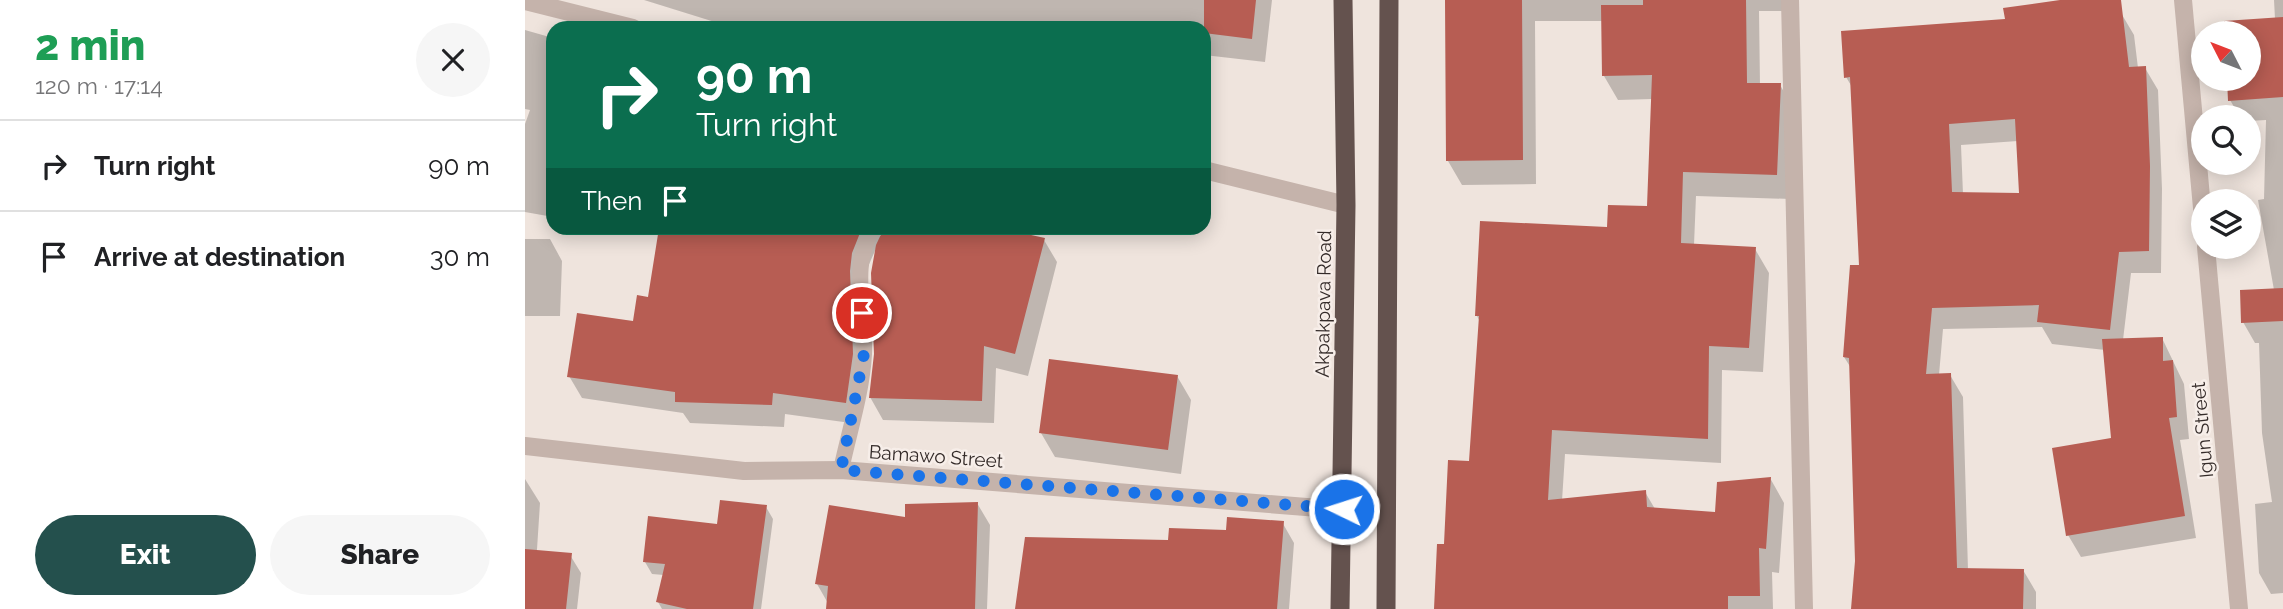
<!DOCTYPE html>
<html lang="en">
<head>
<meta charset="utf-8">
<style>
  body { margin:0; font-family:Raleway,sans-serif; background:#f6f6f6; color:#202124; height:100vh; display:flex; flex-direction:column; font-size:26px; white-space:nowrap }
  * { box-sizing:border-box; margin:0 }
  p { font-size:23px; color:#757577 }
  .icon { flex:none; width:38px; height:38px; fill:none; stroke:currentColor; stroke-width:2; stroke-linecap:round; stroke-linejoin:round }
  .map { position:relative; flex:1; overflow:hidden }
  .panel { display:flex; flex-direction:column; background:#fff; width:525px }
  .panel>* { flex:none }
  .banner { position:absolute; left:21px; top:21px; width:665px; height:214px; border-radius:21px; box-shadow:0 4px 18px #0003; background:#0b6e4f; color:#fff; overflow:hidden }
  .needle { width:46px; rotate:312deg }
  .controls { position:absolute; left:1666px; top:21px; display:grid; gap:14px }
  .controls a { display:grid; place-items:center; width:70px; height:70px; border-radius:50%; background:#fff; box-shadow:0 4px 18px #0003; font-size:35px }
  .pin { position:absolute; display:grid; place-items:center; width:60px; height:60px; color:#fff; margin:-30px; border:4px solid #fff; border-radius:50%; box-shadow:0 2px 7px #0007 }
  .me { position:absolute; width:77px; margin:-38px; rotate:274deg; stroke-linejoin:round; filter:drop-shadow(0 0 5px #0008) }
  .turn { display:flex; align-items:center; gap:24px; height:147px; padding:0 35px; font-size:32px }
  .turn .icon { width:91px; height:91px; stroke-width:2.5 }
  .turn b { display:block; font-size:49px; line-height:60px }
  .then { display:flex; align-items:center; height:66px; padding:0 35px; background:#0003; gap:14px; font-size:26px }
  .round { display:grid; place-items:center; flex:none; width:74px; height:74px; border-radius:37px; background:#f6f6f6 }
  .summary { display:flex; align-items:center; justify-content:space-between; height:119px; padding:0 35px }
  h1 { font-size:42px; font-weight:800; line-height:52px; color:#1e9e55 }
  .primary-button { display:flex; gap:14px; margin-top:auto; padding:14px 35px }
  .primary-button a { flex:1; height:80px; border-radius:42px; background:#24504d; color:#fff; font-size:28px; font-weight:800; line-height:80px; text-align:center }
  .primary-button a+a { background:#f6f6f6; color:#202124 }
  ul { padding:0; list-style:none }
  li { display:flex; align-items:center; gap:21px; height:91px; padding:0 35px; border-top:2px solid #e0e0e0 }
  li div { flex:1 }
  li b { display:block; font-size:26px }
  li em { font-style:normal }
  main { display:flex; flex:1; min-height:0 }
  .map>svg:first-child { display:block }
</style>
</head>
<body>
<main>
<section class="panel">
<div class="summary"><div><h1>2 min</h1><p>120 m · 17:14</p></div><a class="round"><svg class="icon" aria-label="close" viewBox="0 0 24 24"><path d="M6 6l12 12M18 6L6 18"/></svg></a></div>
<ul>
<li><svg class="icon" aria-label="right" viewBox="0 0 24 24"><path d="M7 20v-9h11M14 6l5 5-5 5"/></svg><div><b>Turn right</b></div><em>90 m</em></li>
<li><svg class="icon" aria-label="arrive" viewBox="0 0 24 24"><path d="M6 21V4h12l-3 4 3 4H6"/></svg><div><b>Arrive at destination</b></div><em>30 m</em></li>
</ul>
<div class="primary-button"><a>Exit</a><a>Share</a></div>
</section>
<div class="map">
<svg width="1758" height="609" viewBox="0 0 1758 609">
  <rect width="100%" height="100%" fill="#efe4dd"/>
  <!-- shadow -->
  <path fill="#0003" fill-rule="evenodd" d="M 119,0 L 747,0 L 740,62 L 679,55 L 679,28 L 209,28 Z
    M 922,0 L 1268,0 L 1268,11 L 1234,11 L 1235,85 L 1255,85 L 1269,109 L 1265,199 L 1171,196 L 1169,245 L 1230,249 L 1244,273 L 1238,372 L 1197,370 L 1196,463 L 1040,454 L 1037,501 L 1120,492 L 1130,509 L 1191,514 L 1245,478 L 1259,503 L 1254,573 L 1247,572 L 1248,609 L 911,609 L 920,546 L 945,463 L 955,322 L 952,316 L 1084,229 L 1123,208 L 1127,99 L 1093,100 L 1079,76 L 1078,21 L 1010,21 L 1011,184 L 937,185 L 923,161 Z
    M 1749,0 L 1758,0 L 1758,593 L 1746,594 L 1734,573 L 1730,504 L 1747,502 L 1737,433 L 1734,343 L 1730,343 L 1718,322 L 1749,290 L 1733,200 L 1739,199 L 1741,120 L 1724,121 L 1724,117 L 1715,117 L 1705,100 L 1704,79 L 1724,79 L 1724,33 L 1701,33 L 1701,22 L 1750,19 Z
    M 1596,13 L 1609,35 L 1613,68 L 1620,68 L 1633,90 L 1637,189 L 1636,273 L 1606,273 L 1598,340 L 1637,338 L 1659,384 L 1664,439 L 1655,440 L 1671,538 L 1556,557 L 1543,535 L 1588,439 L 1580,350 L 1527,344 L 1517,327 L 1418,329 L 1414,375 L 1425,375 L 1438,397 L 1443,570 L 1498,570 L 1511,592 L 1511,609 L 1329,609 L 1331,561 L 1326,368 L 1319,357 L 1336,267 L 1327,87 L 1321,77 ZM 1493,141 L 1496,195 L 1438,194 L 1436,145 Z
    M 0,30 L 28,38 L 28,217 L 0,212 L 0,124 L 5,110 L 0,109 Z
    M 136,228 L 351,228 L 357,239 L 361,228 L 499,228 L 497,235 L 519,240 L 532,262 L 503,376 L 471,368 L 469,423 L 358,420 L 345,397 L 351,355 L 353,244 L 338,278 L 333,424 L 260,414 L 259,427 L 165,423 L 158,413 L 57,398 L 44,376 L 110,323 L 124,299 Z
    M 0,239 L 25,239 L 37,261 L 35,316 L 0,316 Z
    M 652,376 L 666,400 L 656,474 L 530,457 L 516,433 Z
    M 0,479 L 15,503 L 11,565 L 45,555 L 56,573 L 52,609 L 9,609 L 0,570 Z
    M 452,503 L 465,525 L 462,609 L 327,609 L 304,605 L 292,584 L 382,519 Z
    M 241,507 L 248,519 L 236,609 L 137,609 L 133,602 L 139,575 L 127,574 L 120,562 L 194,526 Z
    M 757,522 L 769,543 L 764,609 L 492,609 L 645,542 Z"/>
  <!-- building -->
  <path fill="#b75d53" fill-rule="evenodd" d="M 679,0 L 731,0 L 727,39 L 679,33 Z
    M 920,0 L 997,0 L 998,160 L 921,161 Z
    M 1118,0 L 1221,0 L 1222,83 L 1256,83 L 1252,175 L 1158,172 L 1156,243 L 1231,247 L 1224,348 L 1184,346 L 1183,439 L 1027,430 L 1023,500 L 1121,490 L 1122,507 L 1190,512 L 1192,482 L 1246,477 L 1241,549 L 1234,548 L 1235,596 L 1203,596 L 1203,609 L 909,609 L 912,544 L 919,544 L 923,460 L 944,461 L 954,316 L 950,316 L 955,221 L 1082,227 L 1083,205 L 1122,206 L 1127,75 L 1077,76 L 1076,5 L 1118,5 Z
    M 1535,0 L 1596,0 L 1604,67 L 1621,66 L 1625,166 L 1624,251 L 1594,252 L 1585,330 L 1512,322 L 1514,305 L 1407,308 L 1401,374 L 1426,373 L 1432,568 L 1499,569 L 1498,609 L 1326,609 L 1330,561 L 1324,358 L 1318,357 L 1325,265 L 1334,265 L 1325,77 L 1319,78 L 1316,31 L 1480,19 L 1478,8 ZM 1490,119 L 1494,193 L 1427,192 L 1424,124 Z
    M 1758,17 L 1758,97 L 1703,101 L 1702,79 L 1724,79 L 1724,33 L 1700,33 L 1699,21 Z
    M 134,228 L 337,228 L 327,253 L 325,271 L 328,354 L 321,403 L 248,393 L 247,405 L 150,402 L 150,392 L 42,377 L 52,313 L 108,321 L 112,295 L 123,297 Z
    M 359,228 L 473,228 L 520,238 L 490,354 L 459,346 L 457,401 L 344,398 L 349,354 L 346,273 L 351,245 Z
    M 1758,288 L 1758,321 L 1716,323 L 1715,290 Z
    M 1638,337 L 1638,361 L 1648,360 L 1652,417 L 1644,418 L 1660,516 L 1541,536 L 1527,448 L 1586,438 L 1577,339 Z
    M 524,359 L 653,375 L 643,450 L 514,433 Z
    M 195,500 L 242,505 L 228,609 L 162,609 L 131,602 L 140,564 L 118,562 L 123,516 L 192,524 Z
    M 453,502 L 450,609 L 301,609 L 303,586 L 290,584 L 304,505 L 380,517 L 380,504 Z
    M 702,517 L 759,521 L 752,609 L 490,609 L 500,537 L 643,540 L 644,528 L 701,530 Z
    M 0,549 L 47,553 L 41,609 L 0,609 Z"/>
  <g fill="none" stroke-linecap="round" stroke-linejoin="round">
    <!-- service -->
    <path stroke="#c5b3ab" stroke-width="16" d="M 316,470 C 324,432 337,392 339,354 C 341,315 324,261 349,228"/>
    <!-- minor -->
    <path stroke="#c5b3ab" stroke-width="18" d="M 1265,0 L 1279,609
      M 1658,0 L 1678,219
      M 0,1 L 108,28
      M 679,170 L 821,205
      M 1681,247 L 1714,609
      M 0,446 L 219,471 L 316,470 L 819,510"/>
    <!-- trunk -->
    <path stroke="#64524e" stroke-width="19" d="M 815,609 L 821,205 L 818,0
      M 861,609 L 864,0"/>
  </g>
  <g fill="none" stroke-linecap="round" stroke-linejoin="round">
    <!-- route -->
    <path stroke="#1a73e8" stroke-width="12" stroke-dasharray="0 21.6" d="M 337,313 L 339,354 L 316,470 L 819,509"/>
  </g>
  <g text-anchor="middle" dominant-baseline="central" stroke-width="5" stroke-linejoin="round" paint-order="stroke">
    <!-- street labels -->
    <g font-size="19" fill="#342b29" stroke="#f7eee9">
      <text transform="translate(798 304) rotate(-89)">Akpakpava Road</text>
      <text transform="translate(1677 430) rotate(-95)">Igun Street</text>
      <text transform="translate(411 456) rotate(4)">Bamawo Street</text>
    </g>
  </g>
</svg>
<div class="controls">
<a><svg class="needle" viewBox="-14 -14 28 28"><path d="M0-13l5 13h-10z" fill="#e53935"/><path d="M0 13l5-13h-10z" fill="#757577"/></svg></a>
<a><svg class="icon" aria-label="search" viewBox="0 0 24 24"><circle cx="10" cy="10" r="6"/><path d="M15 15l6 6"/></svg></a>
<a><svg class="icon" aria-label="layers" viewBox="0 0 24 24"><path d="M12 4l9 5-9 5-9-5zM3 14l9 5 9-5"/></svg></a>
</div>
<div class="pin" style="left:337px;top:313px;background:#d93025"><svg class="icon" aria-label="arrive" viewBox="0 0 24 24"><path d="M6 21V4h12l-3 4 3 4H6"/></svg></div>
<svg class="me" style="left:819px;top:509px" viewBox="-20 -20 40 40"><circle r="17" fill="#1a73e8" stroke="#fff" stroke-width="3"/><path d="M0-11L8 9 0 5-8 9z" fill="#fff"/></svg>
<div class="banner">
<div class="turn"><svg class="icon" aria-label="right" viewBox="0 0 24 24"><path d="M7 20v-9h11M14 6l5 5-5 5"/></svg><div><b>90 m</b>Turn right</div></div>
<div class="then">Then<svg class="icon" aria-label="arrive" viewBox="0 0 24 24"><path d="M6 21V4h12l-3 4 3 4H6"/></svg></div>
</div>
</div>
</main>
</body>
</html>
